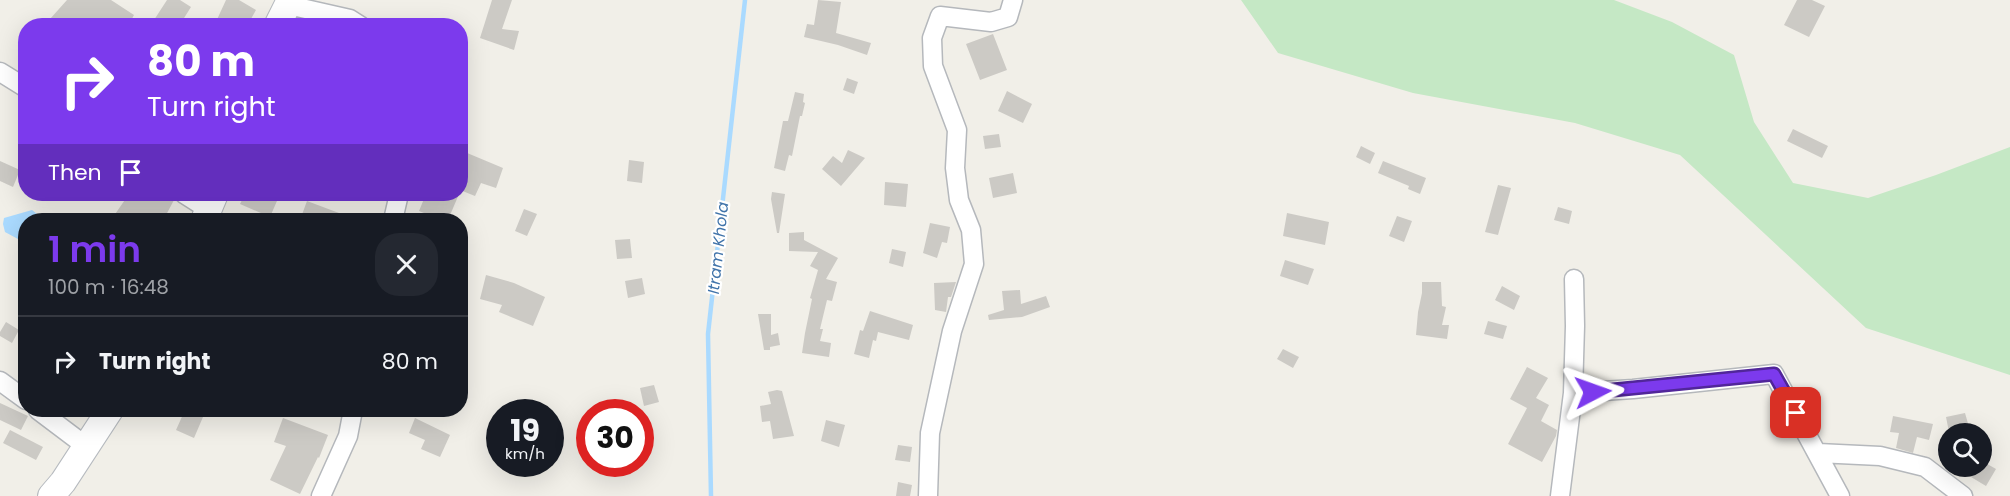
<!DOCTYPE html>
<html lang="en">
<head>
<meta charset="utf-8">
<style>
  body { margin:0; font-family:Poppins,sans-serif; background:#242831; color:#f1f3f6; height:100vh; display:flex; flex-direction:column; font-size:22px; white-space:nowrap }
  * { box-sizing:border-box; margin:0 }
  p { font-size:20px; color:#9ea1a6 }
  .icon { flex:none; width:33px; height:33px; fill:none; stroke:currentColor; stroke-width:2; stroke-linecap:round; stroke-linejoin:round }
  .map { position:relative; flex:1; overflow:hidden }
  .sheet { position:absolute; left:18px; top:213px; width:450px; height:204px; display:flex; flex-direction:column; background:#171b24; border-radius:24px; box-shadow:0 6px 24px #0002 }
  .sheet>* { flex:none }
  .banner { position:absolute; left:18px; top:18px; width:450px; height:183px; border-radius:24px; box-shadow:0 6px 24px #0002; background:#7c3aed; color:#fff; overflow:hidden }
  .controls { position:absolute; left:1938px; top:423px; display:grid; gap:12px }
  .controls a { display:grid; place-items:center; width:54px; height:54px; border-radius:50%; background:#171b24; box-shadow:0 6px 24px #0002; font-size:30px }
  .speed { position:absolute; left:486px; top:399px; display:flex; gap:12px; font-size:30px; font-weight:700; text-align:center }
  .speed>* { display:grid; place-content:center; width:78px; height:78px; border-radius:50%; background:#171b24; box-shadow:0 6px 24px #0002; line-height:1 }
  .speed small { font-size:15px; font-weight:400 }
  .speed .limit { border:9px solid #d22; background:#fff; color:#111 }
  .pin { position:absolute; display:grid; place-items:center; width:51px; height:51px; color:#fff; margin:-26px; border-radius:12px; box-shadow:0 3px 9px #0006 }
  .me { position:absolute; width:66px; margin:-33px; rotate:86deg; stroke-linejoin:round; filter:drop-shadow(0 0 4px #0008) }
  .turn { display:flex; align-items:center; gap:21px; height:126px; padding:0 30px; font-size:27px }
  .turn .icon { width:78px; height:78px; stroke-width:2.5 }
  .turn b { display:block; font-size:42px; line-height:51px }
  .then { display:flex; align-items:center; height:57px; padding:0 30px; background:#0003; gap:12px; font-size:22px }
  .round { display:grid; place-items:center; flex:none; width:63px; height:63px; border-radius:24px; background:#242831 }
  .headline { display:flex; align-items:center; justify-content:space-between; height:102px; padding:0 30px }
  h1 { font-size:36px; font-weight:600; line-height:45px; color:#7c3aed }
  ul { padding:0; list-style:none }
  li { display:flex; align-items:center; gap:18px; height:90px; padding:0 30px; border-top:2px solid #363941 }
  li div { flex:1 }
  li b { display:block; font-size:22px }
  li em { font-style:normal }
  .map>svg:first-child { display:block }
</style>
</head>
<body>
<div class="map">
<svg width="2010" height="496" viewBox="0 0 2010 496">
  <rect width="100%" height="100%" fill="#f1efe8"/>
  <!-- green -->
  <path fill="#c5e8c5" d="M 1241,0 L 1614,0 L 1672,22 L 1734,55 L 1754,122 L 1793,183 L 1868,198 L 1936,175 L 2010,147 L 2010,375 L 1866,328 L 1680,155 L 1575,123 L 1413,93 L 1278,53 Z"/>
  <!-- water -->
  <path fill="#aadaff" d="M 32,210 L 37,214 L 36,220 L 26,220 L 25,238 L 18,239 L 5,232 L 3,224 L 4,218 Z"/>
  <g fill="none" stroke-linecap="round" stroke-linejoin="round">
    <!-- stream -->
    <path stroke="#aadaff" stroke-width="4.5" d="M 711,496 L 708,334 L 745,0"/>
  </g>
  <!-- building -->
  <path fill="#cccac5" d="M 67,0 L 111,0 L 134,15 L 128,26 L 97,26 L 89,20 L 84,26 L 58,26 L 50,19 Z
    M 167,0 L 180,0 L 191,7 L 179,26 L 162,26 L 154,20 Z
    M 226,0 L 239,0 L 256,10 L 247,26 L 214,26 Z
    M 492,0 L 512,0 L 502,29 L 519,31 L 514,50 L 480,38 Z
    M 818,0 L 841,2 L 836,33 L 871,43 L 867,55 L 838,45 L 804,37 L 807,24 L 814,25 Z
    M 1797,0 L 1812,0 L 1825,6 L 1809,37 L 1784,25 Z
    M 993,34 L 1007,70 L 980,80 L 966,44 Z
    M 847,78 L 858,82 L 854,94 L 843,90 Z
    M 1007,91 L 1032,104 L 1023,123 L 998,111 Z
    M 795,92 L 804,94 L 803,102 L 805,103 L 802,116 L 800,116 L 792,156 L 789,155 L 785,171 L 774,168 L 783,121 L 788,121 Z
    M 1793,129 L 1828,146 L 1822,158 L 1787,141 Z
    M 999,134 L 1001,147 L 985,149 L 983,136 Z
    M 1361,146 L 1375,153 L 1370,164 L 1356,157 Z
    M 460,150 L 503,168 L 496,188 L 481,183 L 475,196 L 460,190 Z
    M 848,150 L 865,158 L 841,186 L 822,169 L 833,156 L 842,163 Z
    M 629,160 L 644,162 L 642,183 L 627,181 Z
    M 0,161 L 20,170 L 13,187 L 0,181 Z
    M 1383,161 L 1426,178 L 1420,194 L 1408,189 L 1409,186 L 1378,173 Z
    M 1013,173 L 1017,193 L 993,198 L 989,178 Z
    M 885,182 L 908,184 L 906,207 L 884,205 Z
    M 1498,185 L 1511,188 L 1498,235 L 1485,232 Z
    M 772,192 L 785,194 L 779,233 L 777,233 L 771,199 Z
    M 129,194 L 173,194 L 174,200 L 165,217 L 162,215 L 159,220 L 111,220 Z
    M 245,194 L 280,194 L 270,217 L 240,204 Z
    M 426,194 L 459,194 L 448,220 L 441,220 L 419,211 Z
    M 307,201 L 355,219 L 355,220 L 300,220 Z
    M 1558,207 L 1572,211 L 1569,224 L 1554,220 Z
    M 524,209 L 537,214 L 527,236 L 515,231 Z
    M 1287,213 L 1329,222 L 1325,245 L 1283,236 Z
    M 1397,216 L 1412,221 L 1404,242 L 1389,236 Z
    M 930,223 L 950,227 L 947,243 L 942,242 L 937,258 L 923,253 Z
    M 804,232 L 804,240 L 838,258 L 826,279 L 837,282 L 832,301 L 827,300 L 820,329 L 823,329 L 820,341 L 831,343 L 829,357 L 802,353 L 805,333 L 812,299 L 810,298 L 818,270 L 810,266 L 818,252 L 789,251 L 789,233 Z
    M 630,239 L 632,258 L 617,259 L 615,240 Z
    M 892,249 L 906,252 L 903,267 L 889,263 Z
    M 1285,260 L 1314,269 L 1308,285 L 1280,276 Z
    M 486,275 L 514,283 L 545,297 L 533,326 L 499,312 L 502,305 L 480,299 Z
    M 642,278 L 645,294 L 628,298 L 625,281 Z
    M 956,282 L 951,297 L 948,297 L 946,312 L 935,310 L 934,283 Z
    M 1422,282 L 1441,282 L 1442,306 L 1446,307 L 1442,325 L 1449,325 L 1447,339 L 1416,335 L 1418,312 L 1422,293 Z
    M 1502,286 L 1520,296 L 1514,310 L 1495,300 Z
    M 1020,290 L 1021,304 L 1046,296 L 1050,307 L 1022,317 L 989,320 L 988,315 L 1004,310 L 1002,291 Z
    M 870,311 L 913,325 L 909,340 L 878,332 L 876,341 L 873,340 L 869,358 L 854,354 L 860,330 L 863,331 Z
    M 758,314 L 771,314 L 771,335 L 778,333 L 780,345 L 770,347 L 770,350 L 764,350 Z
    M 1488,321 L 1507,326 L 1503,339 L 1484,334 Z
    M 6,322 L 19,330 L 12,343 L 0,336 L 0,332 Z
    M 1283,349 L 1299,357 L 1293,368 L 1277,359 Z
    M 1527,367 L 1548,378 L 1536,398 L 1549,405 L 1541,421 L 1557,430 L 1556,436 L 1542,462 L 1508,444 L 1527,408 L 1510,399 Z
    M 654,385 L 659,402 L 644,406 L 640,388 Z
    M 777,390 L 782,391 L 794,436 L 773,439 L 770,421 L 762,422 L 760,406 L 771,404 L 768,392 Z
    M 0,403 L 28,416 L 21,430 L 0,420 Z
    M 185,410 L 206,410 L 194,438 L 176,430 Z
    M 1965,413 L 1969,427 L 1949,432 L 1946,417 Z
    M 1893,416 L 1933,424 L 1929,440 L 1917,437 L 1913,453 L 1896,448 L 1899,433 L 1890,432 Z
    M 283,418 L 328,435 L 319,458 L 318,457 L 300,494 L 270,480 L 286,446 L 274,442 Z
    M 415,418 L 450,435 L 440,457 L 421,449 L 425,440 L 409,433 Z
    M 826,420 L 845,425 L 839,447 L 821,441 Z
    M 10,430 L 43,447 L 36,460 L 3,443 Z
    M 898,445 L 912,447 L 910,462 L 895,460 Z
    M 1982,461 L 1996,469 L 1986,486 L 1971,477 L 1977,466 L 1982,466 Z
    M 898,482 L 912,485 L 910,496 L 896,496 Z"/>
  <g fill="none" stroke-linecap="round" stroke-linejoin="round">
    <defs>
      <path id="minor" d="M 288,5 L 350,19 L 361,26
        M 0,72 L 26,88
        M 184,194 L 209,210
        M 393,220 L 399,194
        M 0,381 L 26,400
        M 1573,393 L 1633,389 L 1774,374 L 1840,496
        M 38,410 L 87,447
        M 1818,453 L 1880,456 L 1925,467 L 1963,496
        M 321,496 L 348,436 L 353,410
        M 928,496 L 930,433 L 952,331 L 974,264 L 971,230 L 959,200 L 955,168 L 957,130 L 933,66 L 932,38 L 940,16 L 991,22 L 1008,17 L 1013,0
        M 1560,496 L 1573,393 L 1575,326 L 1574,279"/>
      <path id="secondary" d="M 277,26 L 290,0
        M 204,220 L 215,194
        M 51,496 L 63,482 L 110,410"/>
    </defs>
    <!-- minor casing -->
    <use href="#minor" stroke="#b5b8bc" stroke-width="21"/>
    <!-- secondary casing -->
    <use href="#secondary" stroke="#b6babf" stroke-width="28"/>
    <!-- minor -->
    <use href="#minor" stroke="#fff" stroke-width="18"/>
    <!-- secondary -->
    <use href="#secondary" stroke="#fff" stroke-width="26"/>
  </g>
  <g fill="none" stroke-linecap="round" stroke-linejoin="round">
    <defs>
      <path id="route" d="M 1593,392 L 1774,374 L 1796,413"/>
    </defs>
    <!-- route casing -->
    <use href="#route" stroke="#51269a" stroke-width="15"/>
    <!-- route -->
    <use href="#route" stroke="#7c3aed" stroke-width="10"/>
  </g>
  <g text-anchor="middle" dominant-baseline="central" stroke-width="4.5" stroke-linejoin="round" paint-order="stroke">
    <!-- water labels -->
    <g font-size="16" font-style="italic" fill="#4174aa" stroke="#fff">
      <text transform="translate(718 248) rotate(-84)">Itram Khola</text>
    </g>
  </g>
</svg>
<div class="controls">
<a><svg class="icon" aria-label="search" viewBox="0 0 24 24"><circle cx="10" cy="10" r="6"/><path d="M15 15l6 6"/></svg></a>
</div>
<div class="speed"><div>19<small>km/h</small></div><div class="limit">30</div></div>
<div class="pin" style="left:1796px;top:413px;background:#d93025"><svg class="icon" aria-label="arrive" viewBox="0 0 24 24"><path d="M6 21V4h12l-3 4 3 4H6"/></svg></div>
<svg class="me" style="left:1593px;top:392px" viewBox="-20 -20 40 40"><path d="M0-17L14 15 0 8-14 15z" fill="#7c3aed" stroke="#fff" stroke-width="4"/></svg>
<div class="banner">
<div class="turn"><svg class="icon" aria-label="right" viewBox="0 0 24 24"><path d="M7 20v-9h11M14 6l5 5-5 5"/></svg><div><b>80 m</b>Turn right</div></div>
<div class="then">Then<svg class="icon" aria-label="arrive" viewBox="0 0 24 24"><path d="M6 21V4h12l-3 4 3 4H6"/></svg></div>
</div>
<section class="sheet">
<div class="headline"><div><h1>1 min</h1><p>100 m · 16:48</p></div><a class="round"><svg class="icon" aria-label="close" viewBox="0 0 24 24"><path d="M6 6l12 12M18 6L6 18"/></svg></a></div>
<ul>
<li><svg class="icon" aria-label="right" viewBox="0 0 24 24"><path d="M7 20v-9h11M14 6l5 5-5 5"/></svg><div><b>Turn right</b></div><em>80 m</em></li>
</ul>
</section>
</div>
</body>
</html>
